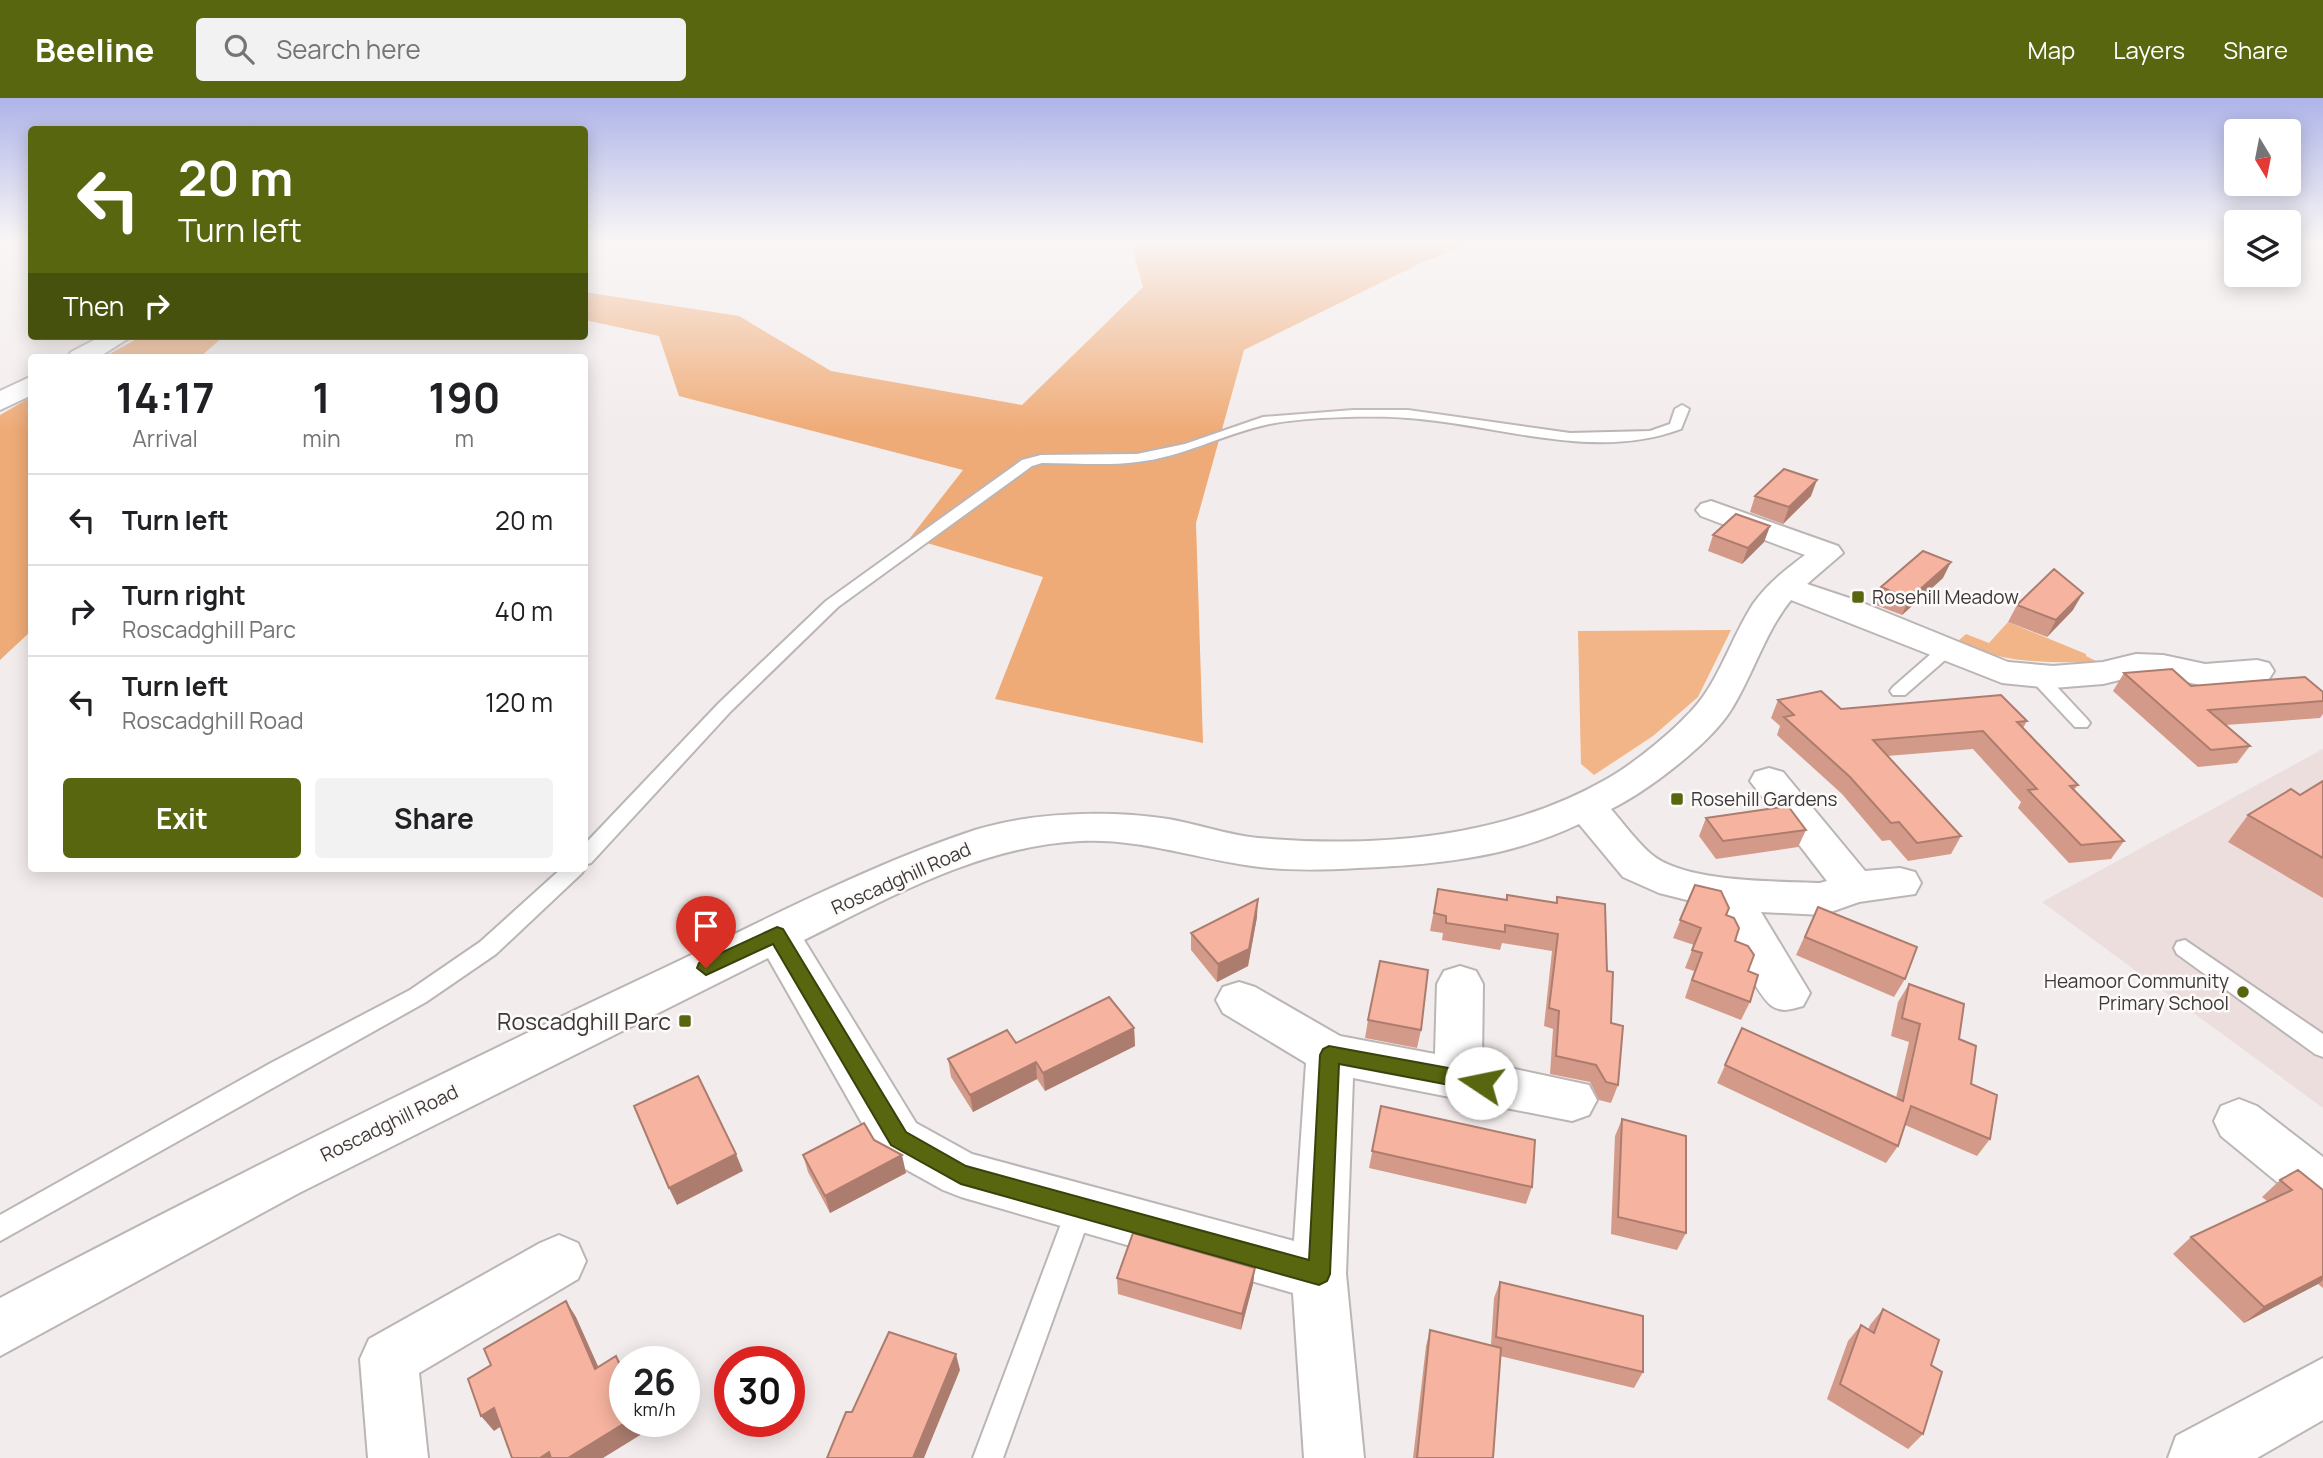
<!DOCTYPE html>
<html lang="en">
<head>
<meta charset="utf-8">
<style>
  body { margin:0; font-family:Manrope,sans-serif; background:#f2f2f2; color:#202124; height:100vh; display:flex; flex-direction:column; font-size:26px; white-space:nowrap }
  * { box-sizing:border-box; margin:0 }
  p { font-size:23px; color:#757577 }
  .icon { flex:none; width:38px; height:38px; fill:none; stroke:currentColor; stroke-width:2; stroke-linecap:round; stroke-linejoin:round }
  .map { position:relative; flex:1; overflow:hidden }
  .drawer { position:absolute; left:28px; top:256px; width:560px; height:518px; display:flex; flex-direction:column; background:#fff; border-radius:7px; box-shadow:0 4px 18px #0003 }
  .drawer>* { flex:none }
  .guide { position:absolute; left:28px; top:28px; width:560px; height:214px; border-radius:7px; box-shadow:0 4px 18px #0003; background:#57660f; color:#fff; overflow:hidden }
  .needle { width:46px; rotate:170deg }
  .fabs { position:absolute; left:2224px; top:21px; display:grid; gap:14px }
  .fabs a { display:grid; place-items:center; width:77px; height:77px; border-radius:7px; background:#fff; box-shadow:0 4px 18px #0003; font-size:35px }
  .speed { position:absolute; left:609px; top:1248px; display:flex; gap:14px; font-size:35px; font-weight:700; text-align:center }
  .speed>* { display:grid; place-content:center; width:91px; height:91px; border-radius:50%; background:#fff; box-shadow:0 4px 18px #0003; line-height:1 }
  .speed small { font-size:18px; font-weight:400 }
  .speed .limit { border:10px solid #d22; background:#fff; color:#111 }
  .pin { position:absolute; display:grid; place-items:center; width:60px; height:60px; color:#fff; margin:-72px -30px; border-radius:50% 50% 50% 0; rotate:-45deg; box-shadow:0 0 7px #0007 }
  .pin .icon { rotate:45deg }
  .me { position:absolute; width:77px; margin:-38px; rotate:281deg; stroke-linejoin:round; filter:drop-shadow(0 0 5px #0008) }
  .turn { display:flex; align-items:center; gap:24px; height:147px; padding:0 35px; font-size:32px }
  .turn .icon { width:91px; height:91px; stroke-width:2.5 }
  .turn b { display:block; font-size:49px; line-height:60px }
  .then { display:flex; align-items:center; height:66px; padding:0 35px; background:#0003; gap:14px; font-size:26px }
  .eta { display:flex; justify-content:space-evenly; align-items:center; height:119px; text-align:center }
  .eta b { font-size:42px; font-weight:700; line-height:49px }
  .button { display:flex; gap:14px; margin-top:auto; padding:14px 35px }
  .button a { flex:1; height:80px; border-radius:7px; background:#57660f; color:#fff; font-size:28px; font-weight:700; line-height:80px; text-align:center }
  .button a+a { background:#f2f2f2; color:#202124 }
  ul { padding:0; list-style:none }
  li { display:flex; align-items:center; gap:21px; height:91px; padding:0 35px; border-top:2px solid #e0e0e0 }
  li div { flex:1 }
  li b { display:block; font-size:26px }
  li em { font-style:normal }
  header { display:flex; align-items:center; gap:42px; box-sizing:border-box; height:98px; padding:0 35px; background:#57660f; color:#fff }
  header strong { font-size:33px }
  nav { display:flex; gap:38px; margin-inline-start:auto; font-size:24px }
  .search { width:490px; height:63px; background:#f2f2f2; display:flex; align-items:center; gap:18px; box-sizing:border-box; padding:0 24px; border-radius:7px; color:#757577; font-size:26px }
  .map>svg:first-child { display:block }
</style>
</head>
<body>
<header>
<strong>Beeline</strong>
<div class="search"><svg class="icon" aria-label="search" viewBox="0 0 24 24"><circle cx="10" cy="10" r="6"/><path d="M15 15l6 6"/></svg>Search here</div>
<nav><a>Map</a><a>Layers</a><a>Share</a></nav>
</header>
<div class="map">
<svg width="2323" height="1360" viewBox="0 0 2323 1360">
  <rect width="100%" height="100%" fill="#f3ecec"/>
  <!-- built -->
  <path fill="#eddede" d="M 2323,651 L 2323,1010 L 2042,804 Z"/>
  <!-- green -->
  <path fill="#f2b587" d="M 2008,524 L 2086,556 L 2086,558 L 2100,565 C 2050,563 2004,568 1958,543 L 1966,536 L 1989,545 Z
    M 1731,532 L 1698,599 L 1653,638 L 1594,677 L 1581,666 L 1578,533 Z"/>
  <!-- forest -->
  <path fill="#efab77" d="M 1146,143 L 1476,143 L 1425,163 L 1244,252 L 1196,425 L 1203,645 L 995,601 L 1043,479 L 910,440 L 963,372 L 679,298 L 659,238 L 585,222 L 584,194 L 739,218 L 831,273 L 1022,307 L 1143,189 L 1132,149 Z
    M 142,238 L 224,238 L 200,259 L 104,259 Z
    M 31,299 L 31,533 L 0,562 L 0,317 Z"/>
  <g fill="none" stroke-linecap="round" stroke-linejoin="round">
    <defs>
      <path id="lane" d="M 1682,307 L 1689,311 L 1681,331 C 1593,364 1497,326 1408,320 C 1371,317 1300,319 1265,327 C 1221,337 1183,359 1137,364 C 1106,368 1073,365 1042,365 L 1032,368 L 838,509 L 731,613 L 591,765 L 584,767 L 584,747 L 719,605 L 826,503 L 1022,362 L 1041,357 L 1137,356 L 1185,346 L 1263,319 L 1353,312 L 1408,312 L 1570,335 L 1650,333 L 1670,326 L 1675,311 Z
        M 1946,547 L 1952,548 L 1955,552 L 1952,556 L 1905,597 L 1893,597 L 1890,593 L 1893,589 L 1940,548 Z
        M 2038,574 L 2044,575 L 2087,621 L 2090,625 L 2087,629 L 2075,629 L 2032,583 L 2029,579 Z
        M 584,768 L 585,770 L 582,775 L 496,856 L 426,904 L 0,1143 L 0,1117 L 269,966 L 410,892 L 480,844 L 562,770 Z
        M 2185,842 L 2323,936 L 2323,959 L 2315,956 L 2177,856 L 2174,850 L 2177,844 Z
        M 1080,1098 L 1089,1101 L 1093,1110 L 1003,1360 L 973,1360 L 1067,1110 L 1071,1101 Z"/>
      <path id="street" d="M 1711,403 L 1838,448 L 1843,455 L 1807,486 L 1858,503 L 2008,564 L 2053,568 L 2103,564 L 2136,556 L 2163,557 L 2205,566 L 2257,562 L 2269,565 L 2274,573 L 2269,581 L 2205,588 L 2163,579 L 2136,578 L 2103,586 L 2053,590 L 2002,585 L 1791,502 C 1765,534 1753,577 1731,612 C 1710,646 1646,694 1611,711 C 1624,726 1636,743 1651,756 C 1685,785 1776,783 1820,785 L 1827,783 L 1750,683 L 1755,674 L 1769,670 L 1783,674 L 1865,773 L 1900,770 L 1915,774 L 1921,785 L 1915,796 L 1859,804 L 1822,817 L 1761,814 L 1810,895 L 1803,908 C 1792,911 1783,915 1772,908 C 1756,897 1725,829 1715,809 L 1659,795 L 1623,779 L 1579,726 C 1508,760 1435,767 1358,770 C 1323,772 1286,773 1252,768 C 1194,760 1139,740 1080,743 C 980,748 891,799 804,842 L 916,1025 L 972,1056 L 1294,1143 L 1306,965 L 1223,915 L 1216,902 L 1223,889 L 1239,884 L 1255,889 L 1340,938 L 1435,956 L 1437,886 L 1444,873 L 1460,868 L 1476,873 L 1483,886 L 1482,964 L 1589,987 L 1597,1002 L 1589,1017 L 1572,1023 L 1353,980 L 1346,1176 L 1364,1360 L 1304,1360 L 1293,1195 L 961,1099 L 943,1092 L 880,1057 L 768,860 L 299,1095 L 0,1258 L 0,1200 C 214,1088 430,980 649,877 C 756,827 863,769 975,732 C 1033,714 1108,712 1168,721 C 1198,726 1227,737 1258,740 C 1374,750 1501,741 1605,682 C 1634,666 1677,631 1699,604 C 1721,576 1733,537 1753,506 C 1767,486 1785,472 1805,457 L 1701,418 L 1696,412 L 1701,406 Z
        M 2239,1001 L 2257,1008 L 2323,1059 L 2323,1113 L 2305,1107 L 2221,1038 L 2214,1023 L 2221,1008 Z
        M 559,1137 L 578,1145 L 586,1163 L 578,1181 L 419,1275 L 428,1360 L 368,1360 L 360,1261 L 369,1241 L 540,1145 Z
        M 2323,1260 L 2323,1322 L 2257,1360 L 2168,1360 L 2176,1338 Z"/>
      <path id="highway" d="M 102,238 L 132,238 L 99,259 L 68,259 L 71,254 Z
        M 32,278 L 32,297 L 0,312 L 0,293 Z"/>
    </defs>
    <!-- lane casing -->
    <use href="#lane" stroke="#bcb5b5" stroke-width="4"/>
    <!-- street casing -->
    <use href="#street" stroke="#bcb5b5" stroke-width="4"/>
    <!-- highway casing -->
    <use href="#highway" stroke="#bcb5b5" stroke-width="4"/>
    <!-- lane -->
    <use href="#lane" fill="#fff" fill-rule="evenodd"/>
    <!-- street -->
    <use href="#street" fill="#fff" fill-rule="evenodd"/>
    <!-- highway -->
    <use href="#highway" fill="#fff" fill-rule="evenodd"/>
  </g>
  <!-- wall -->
  <path fill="#d49a89" d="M 1755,398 L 1811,398 L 1783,426 L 1750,414 Z
    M 1770,428 L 1764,444 L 1742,466 L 1708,453 L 1713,437 Z
    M 1943,480 L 1902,517 L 1873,506 L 1881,489 Z
    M 2017,507 L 2073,512 L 2047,539 L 2008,524 Z
    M 2124,575 L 2191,588 L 2323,594 L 2323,616 L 2320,620 L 2226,627 L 2250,648 L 2237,665 L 2198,669 L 2113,593 Z
    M 1778,602 L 1841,611 L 2027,623 L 2023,630 L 2078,687 L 2074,692 L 2124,743 L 2111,761 L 2069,765 L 2018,710 L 2021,704 L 1973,651 L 1887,658 L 1961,738 L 1951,756 L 1908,763 L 1890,742 L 1882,743 L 1842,696 L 1777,637 L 1780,628 L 1771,620 Z
    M 2323,683 L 2323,800 L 2228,744 L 2248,717 L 2300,697 Z
    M 1706,720 L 1806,732 L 1798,749 L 1716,761 L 1699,738 Z
    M 1695,787 L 1726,817 L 1735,843 L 1748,873 L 1750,904 L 1741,922 L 1685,900 L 1694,873 L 1685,870 L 1694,847 L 1673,840 Z
    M 1438,791 L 1506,802 L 1507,797 L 1556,805 L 1557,799 L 1607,873 L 1611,925 L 1618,987 L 1611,1005 L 1599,1002 L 1590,984 L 1550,976 L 1553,931 L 1544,928 L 1552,853 L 1502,845 L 1500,852 L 1442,842 L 1443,835 L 1430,833 Z
    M 1818,809 L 1905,881 L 1894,899 L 1796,857 Z
    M 1257,819 L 1248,868 L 1217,884 L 1191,852 L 1191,835 Z
    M 1909,886 L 1959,941 L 1971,986 L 1990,1041 L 1977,1058 L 1905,1027 L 1898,1048 L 1886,1065 L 1717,985 L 1742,930 L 1896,1000 L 1909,944 L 1891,938 L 1898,904 Z
    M 1368,922 L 1421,932 L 1417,950 L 1365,940 Z
    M 1134,930 L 1135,948 L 1045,993 L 1037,981 L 973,1014 L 951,979 L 948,961 L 1016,945 Z
    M 1381,1008 L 1532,1089 L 1526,1106 L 1369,1070 Z
    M 1622,1021 L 1686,1135 L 1677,1152 L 1611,1136 L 1615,1038 Z
    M 874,1042 L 906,1075 L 830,1115 L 808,1074 L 803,1057 Z
    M 2280,1082 L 2323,1092 L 2323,1190 L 2318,1186 L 2244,1225 L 2173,1156 L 2191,1139 L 2267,1103 L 2262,1099 Z
    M 1255,1170 L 1253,1186 L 1241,1232 L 1118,1196 L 1117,1180 Z
    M 1500,1184 L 1643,1274 L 1634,1290 L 1500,1258 L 1493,1360 L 1413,1360 L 1426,1248 L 1430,1232 L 1491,1247 L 1494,1200 Z
    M 1883,1211 L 1931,1267 L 1923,1336 L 1908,1351 L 1827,1301 L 1848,1243 L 1861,1227 L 1868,1232 L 1870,1227 Z"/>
  <!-- shaded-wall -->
  <path fill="#ac7d6f" d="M 1817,382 L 1811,398 L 1783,426 L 1789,409 Z
    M 1770,428 L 1764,444 L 1742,466 L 1748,450 Z
    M 1951,464 L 1943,480 L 1902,517 L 1909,501 Z
    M 2083,495 L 2073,512 L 2047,539 L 2056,522 Z
    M 1258,801 L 1257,819 L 1248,868 L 1217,884 L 1218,866 Z
    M 1134,930 L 1135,948 L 1045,993 L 1043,975 Z
    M 1036,964 L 1037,981 L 973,1014 L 970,997 Z
    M 736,1056 L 743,1073 L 677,1107 L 669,1090 Z
    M 902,1057 L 906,1075 L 830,1115 L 825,1098 Z
    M 1255,1170 L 1253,1186 L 1241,1232 L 1242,1216 Z
    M 2323,1178 L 2323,1182 L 2318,1186 L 2244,1225 L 2264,1209 Z
    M 566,1203 L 576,1219 L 606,1286 L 595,1271 Z
    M 956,1256 L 960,1272 L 924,1360 L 913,1360 Z
    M 616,1258 L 625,1272 L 625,1279 Z
    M 494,1310 L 506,1325 L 494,1333 L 481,1318 Z
    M 628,1323 L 647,1323 L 650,1331 L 603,1360 L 568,1360 Z
    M 549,1354 L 553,1360 L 540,1360 Z"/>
  <!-- building -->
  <path fill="#f6b39f" stroke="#ac7d6f" stroke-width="2" d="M 1784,371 L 1817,382 L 1789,409 L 1755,398 Z
    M 1736,416 L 1770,428 L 1748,450 L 1713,437 Z
    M 1923,453 L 1951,464 L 1909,501 L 1881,489 Z
    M 2054,471 L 2083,495 L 2056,522 L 2017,507 Z
    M 2172,571 L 2191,588 L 2305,579 L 2323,594 L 2323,603 L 2208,612 L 2250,648 L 2211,652 L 2124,575 Z
    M 1821,593 L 1841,611 L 2001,597 L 2027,623 L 2017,624 L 2078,687 L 2070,688 L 2124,743 L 2081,747 L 2028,692 L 2037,691 L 1983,633 L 1873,642 L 1961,738 L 1917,745 L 1899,724 L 1891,725 L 1850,679 L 1784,619 L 1794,617 L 1778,602 Z
    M 2323,683 L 2323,760 L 2248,717 L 2291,691 L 2300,697 Z
    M 1788,708 L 1806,732 L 1723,743 L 1706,720 Z
    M 1695,787 L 1721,793 L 1729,810 L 1726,817 L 1734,820 L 1739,830 L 1735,843 L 1748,848 L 1754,857 L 1748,873 L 1758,877 L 1750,904 L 1692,882 L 1702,855 L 1692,852 L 1701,830 L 1680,822 Z
    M 1438,791 L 1507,802 L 1507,797 L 1557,805 L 1557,799 L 1605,806 L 1607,873 L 1613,874 L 1611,925 L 1623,928 L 1618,987 L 1606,984 L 1596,967 L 1556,958 L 1559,913 L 1549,910 L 1558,836 L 1505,827 L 1505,834 L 1446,825 L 1446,818 L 1434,815 Z
    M 1258,801 L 1249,851 L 1218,866 L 1191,835 Z
    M 1818,809 L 1917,849 L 1905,881 L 1805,839 Z
    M 1380,863 L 1428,872 L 1421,932 L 1368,922 Z
    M 1909,886 L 1964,906 L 1959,941 L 1976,948 L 1971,986 L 1997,997 L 1990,1041 L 1911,1008 L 1898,1048 L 1725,967 L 1742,930 L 1903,1003 L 1920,926 L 1902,920 Z
    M 1109,899 L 1134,930 L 1043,975 L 1036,964 L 970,997 L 948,961 L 1007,932 L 1016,945 Z
    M 698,978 L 736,1056 L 669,1090 L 634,1008 Z
    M 1381,1008 L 1535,1042 L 1532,1089 L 1372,1053 Z
    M 1622,1021 L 1686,1038 L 1686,1135 L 1618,1119 Z
    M 864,1025 L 874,1042 L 902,1057 L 825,1098 L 803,1057 Z
    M 2298,1072 L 2323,1092 L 2323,1178 L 2264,1209 L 2191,1139 L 2292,1092 L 2280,1082 Z
    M 1133,1135 L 1255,1170 L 1242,1216 L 1117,1180 Z
    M 1500,1184 L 1643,1218 L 1643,1274 L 1496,1239 Z
    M 566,1203 L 595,1271 L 616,1258 L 625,1279 L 625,1323 L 628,1323 L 568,1360 L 551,1360 L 549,1354 L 540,1360 L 512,1360 L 494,1310 L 481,1318 L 468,1281 L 491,1267 L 484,1251 Z
    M 1883,1211 L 1939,1242 L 1931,1267 L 1942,1274 L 1923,1336 L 1840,1286 L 1861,1227 L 1874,1235 Z
    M 1430,1232 L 1501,1250 L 1493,1360 L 1417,1360 Z
    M 889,1234 L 956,1256 L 913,1360 L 827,1360 L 846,1314 L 852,1314 Z"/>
  <!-- sky -->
  <linearGradient id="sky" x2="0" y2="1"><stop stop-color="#aeb4e8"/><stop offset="0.43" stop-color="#faf6f6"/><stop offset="1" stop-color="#faf6f6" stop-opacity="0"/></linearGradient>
  <rect width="2323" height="333" fill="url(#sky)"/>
  <!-- route -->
  <path fill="#57660f" stroke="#39420a" stroke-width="2" d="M 777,829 L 783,831 L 906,1034 L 966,1068 L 1309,1162 L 1320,957 L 1323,951 L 1329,948 L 1481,976 L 1488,979 L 1491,985 L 1488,991 L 1481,993 L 1339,966 L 1330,1176 L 1327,1183 L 1319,1187 L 961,1086 L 891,1047 L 773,846 L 706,877 L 697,870 L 699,865 Z"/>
  <!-- markers -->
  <g fill="#57660f" stroke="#fefafa" stroke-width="2.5">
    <rect x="1851" y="492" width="14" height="14" rx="3.5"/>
    <rect x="1670" y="694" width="14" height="14" rx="3.5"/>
    <circle cx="2243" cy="894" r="7"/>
    <rect x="678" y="916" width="14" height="14" rx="3.5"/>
  </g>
  <g text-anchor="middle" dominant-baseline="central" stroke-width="5" stroke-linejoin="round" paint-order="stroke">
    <!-- poi labels -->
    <g font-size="19" fill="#3c3939" stroke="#fefafa" text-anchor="start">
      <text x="1872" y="499">Rosehill Meadow</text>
      <text x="1691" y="701">Rosehill Gardens</text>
      <text x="2229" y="883" text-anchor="end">Heamoor Community<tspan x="2229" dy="22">Primary School</tspan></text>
    </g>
    <!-- street labels -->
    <g font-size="19" fill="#3c3939" stroke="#fefafa">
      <text transform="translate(901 780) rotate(-24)">Roscadghill Road</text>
      <text transform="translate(389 1025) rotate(-26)">Roscadghill Road</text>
    </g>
    <!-- near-poi labels -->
    <g font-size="23" fill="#3c3939" stroke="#fefafa" text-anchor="end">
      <text x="671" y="923">Roscadghill Parc</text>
    </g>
  </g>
</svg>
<div class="fabs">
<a><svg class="needle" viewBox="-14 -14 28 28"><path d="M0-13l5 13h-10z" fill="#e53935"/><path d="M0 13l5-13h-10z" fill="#757577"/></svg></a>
<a><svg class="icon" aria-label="layers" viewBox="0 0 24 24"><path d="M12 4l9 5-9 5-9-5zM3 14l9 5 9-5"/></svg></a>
</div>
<div class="speed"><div>26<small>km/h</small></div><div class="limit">30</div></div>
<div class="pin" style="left:706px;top:870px;background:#d93025"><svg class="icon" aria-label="arrive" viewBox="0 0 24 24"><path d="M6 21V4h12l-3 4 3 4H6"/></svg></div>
<svg class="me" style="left:1481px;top:985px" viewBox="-20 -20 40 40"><circle r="19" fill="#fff"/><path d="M0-13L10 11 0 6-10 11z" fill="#57660f"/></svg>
<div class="guide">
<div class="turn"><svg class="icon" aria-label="left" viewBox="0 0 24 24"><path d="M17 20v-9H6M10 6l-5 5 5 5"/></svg><div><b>20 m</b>Turn left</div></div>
<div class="then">Then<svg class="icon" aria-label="right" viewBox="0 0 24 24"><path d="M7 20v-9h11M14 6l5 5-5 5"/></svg></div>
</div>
<section class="drawer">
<div class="eta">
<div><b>14:17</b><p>Arrival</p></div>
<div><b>1</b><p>min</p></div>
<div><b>190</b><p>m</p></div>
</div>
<ul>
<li><svg class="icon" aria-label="left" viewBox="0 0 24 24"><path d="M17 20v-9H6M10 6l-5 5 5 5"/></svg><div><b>Turn left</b></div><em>20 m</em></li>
<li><svg class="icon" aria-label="right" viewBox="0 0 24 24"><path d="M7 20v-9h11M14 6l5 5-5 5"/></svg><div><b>Turn right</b><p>Roscadghill Parc</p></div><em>40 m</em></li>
<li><svg class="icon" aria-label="left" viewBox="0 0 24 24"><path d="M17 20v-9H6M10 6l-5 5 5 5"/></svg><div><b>Turn left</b><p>Roscadghill Road</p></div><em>120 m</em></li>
</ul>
<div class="button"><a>Exit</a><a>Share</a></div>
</section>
</div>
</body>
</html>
